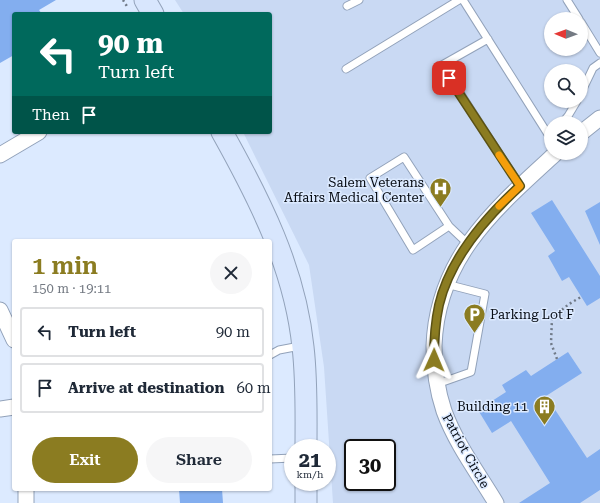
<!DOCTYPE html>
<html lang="en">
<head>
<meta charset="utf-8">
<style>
  body { margin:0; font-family:"Roboto Serif",serif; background:#f6f6f7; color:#1f2937; height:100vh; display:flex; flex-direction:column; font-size:15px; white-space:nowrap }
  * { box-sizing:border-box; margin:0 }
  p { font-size:13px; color:#747a83 }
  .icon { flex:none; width:22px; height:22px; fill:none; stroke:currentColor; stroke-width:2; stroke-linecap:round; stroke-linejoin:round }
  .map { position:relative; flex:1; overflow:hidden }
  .panel { position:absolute; left:12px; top:239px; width:260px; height:252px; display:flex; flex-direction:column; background:#fff; border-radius:4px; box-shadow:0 1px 3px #0004 }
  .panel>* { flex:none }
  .guide { position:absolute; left:12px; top:12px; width:260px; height:122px; border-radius:4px; box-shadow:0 1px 3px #0004; background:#00695c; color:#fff; overflow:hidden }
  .needle { width:26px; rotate:271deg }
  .fabs { position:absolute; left:544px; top:12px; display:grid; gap:8px }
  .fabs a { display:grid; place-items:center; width:44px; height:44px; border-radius:50%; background:#fff; box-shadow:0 1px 3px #0004; font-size:20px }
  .speed { position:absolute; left:284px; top:439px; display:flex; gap:8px; font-size:20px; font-weight:700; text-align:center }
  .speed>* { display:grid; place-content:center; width:52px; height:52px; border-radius:50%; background:#fff; box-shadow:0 1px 3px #0004; line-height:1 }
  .speed small { font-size:10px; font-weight:400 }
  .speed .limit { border:2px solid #111; border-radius:6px; background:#fff; color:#111 }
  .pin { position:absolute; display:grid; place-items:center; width:34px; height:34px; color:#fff; margin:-17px; border-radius:8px; box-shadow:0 2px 6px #0006 }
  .me { position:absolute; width:44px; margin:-22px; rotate:1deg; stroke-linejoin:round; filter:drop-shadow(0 0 3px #0008) }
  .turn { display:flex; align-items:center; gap:14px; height:84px; padding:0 20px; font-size:18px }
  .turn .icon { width:52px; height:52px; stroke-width:2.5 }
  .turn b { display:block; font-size:28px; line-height:34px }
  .then { display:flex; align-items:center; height:38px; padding:0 20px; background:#0003; gap:8px; font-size:15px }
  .round { display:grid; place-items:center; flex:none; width:42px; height:42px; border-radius:21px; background:#f6f6f7 }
  .head { display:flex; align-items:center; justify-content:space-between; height:68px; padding:0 20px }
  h1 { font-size:24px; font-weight:600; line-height:30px; color:#8b7c21 }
  .cta { display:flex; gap:8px; margin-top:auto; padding:8px 20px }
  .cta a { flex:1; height:46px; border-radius:24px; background:#8b7c21; color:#fff; font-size:16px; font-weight:600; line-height:46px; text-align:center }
  .cta a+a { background:#f6f6f7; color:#1f2937 }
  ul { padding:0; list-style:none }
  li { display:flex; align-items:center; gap:12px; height:50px; margin:0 8px 6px; padding:0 12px; border:2px solid #e0e1e3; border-radius:4px }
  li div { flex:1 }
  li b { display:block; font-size:15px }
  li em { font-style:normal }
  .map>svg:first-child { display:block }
</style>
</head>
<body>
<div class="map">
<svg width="600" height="503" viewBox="0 0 600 503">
  <rect width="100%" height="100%" fill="#dceaff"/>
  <!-- built -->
  <path fill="#c9d9f3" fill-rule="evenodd" d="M 175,0 L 600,0 L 600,503 L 333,503 L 324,367 L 309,265 L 243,132 L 270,132 L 270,14 L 184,14 ZM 551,19 L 581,19 L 581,49 L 551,49 ZM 551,71 L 581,71 L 581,101 L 551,101 ZM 551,123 L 581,123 L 581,153 L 551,153 ZM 353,448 L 387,448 L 387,482 L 353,482 Z"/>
  <!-- building -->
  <path fill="#83aeef" d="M 0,0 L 56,0 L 39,10 L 42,14 L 14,14 L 14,55 L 0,63 Z
    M 552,200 L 600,276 L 600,298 L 587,306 L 569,277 L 562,281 L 548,256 L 555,251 L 531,213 Z
    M 600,202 L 600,245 L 585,211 Z
    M 568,352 L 582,373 L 546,396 L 587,458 L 600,449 L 600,490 L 580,503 L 519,503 L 550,483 L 511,421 L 492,433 L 478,410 L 506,392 L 502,385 L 526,370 L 531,376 Z
    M 179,489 L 222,489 L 223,503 L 180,503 Z"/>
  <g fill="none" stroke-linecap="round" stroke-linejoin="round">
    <defs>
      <path id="service" d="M 463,0 L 551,139
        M 567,0 L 579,19
        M 347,6 L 359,0
        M 581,22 L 600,53
        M 488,39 L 442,65 L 520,186
        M 346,69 L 459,0
        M 581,93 L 593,68 L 600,63
        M 562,123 L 568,116 L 577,101
        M 449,226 L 413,250 L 370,178 L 404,157 L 449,226 L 468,244
        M 270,355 L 279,350 L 300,346
        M 437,384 L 471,372 L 485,294 L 446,284
        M 270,459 L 293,458"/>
      <path id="minor" d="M 581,133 L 600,118
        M 0,155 L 39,132
        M 0,310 L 14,340
        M 0,409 L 14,407
        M 26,503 L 26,489
        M 496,503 C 478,473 456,444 444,411 C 437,390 434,367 434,346 C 437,257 496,208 556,153"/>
      <path id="secondary" d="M 145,0 L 153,14
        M 222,132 C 260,200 295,269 303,347 C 307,381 306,414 306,448
        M 306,503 L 306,482"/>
    </defs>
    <!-- service casing -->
    <use href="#service" stroke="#92a2ba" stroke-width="9"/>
    <!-- minor casing -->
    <use href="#minor" stroke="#92a2ba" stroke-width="17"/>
    <!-- secondary casing -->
    <use href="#secondary" stroke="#92a2ba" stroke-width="23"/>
    <!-- path -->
    <path stroke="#707a88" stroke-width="2.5" stroke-dasharray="2 3" stroke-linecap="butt" d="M 123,0 L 128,8
      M 557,359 L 551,343 L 552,318 L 569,304 L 581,297"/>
    <!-- service -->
    <use href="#service" stroke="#fff" stroke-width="7"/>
    <!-- minor -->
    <use href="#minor" stroke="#fff" stroke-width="15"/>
    <!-- secondary -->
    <use href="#secondary" stroke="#d8e6fd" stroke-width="21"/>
  </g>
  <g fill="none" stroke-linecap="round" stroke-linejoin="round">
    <defs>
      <path id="route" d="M 434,360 C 434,342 435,323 439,305 C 450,258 485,218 520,186 L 449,78"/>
    </defs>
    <!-- route casing -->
    <use href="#route" stroke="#5a5115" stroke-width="10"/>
    <!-- route -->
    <use href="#route" stroke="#8b7c21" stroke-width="7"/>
    <!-- slow -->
    <path stroke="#f59e0b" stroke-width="7" d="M 499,155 L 520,186 L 499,206"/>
  </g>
  <!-- icons -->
  <defs>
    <symbol id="hospital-pin" viewBox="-11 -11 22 30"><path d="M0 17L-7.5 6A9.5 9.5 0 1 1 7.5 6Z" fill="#8b7c21" stroke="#dceaff"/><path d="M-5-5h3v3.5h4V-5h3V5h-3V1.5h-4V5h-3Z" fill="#fff"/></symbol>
    <symbol id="parking-pin" viewBox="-11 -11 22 30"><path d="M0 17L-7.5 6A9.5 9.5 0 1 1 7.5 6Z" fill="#8b7c21" stroke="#dceaff"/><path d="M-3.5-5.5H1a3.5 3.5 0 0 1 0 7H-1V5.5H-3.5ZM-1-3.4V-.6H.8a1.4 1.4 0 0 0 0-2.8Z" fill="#fff"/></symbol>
    <symbol id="building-pin" viewBox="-11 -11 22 30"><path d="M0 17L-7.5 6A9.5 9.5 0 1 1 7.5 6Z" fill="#8b7c21" stroke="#dceaff"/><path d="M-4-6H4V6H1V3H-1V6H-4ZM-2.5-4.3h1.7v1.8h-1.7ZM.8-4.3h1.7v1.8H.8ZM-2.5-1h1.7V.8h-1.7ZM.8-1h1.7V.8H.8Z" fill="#fff"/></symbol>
  </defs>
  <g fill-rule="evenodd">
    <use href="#hospital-pin" x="428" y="176" width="25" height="34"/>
    <use href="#parking-pin" x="462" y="302" width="25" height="34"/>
    <use href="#building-pin" x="532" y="394" width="25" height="34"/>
  </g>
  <g text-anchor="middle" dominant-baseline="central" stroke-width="3" stroke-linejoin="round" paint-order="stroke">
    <!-- poi labels -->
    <g font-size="13" fill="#070c14" stroke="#dceaff" text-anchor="end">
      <text x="424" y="182">Salem Veterans<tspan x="424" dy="15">Affairs Medical Center</tspan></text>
      <text x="490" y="314" text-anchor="start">Parking Lot F</text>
      <text x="528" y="406">Building 11</text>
    </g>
    <!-- street labels -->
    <g font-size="13" fill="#070c14" stroke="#dceaff">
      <text transform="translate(466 451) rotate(61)">Patriot Circle</text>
    </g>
  </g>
</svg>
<div class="fabs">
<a><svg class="needle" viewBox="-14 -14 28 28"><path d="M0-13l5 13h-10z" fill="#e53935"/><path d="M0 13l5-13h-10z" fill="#747a83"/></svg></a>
<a><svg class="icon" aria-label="search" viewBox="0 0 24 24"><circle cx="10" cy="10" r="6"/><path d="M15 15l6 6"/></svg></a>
<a><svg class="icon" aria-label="layers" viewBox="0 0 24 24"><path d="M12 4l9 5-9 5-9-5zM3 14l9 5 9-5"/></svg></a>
</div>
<div class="speed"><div>21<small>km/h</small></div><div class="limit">30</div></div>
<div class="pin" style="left:449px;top:78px;background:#d93025"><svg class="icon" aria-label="arrive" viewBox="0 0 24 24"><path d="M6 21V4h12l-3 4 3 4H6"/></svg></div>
<svg class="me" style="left:434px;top:360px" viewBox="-20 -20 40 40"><path d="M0-17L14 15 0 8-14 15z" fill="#8b7c21" stroke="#fff" stroke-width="4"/></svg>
<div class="guide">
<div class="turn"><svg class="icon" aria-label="left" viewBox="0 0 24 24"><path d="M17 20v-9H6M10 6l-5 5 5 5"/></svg><div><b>90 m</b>Turn left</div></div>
<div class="then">Then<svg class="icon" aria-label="arrive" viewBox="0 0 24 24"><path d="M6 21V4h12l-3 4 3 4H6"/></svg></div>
</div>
<section class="panel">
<div class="head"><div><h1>1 min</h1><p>150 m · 19:11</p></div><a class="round"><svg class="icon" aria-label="close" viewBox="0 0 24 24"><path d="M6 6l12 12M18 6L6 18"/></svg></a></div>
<ul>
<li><svg class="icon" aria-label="left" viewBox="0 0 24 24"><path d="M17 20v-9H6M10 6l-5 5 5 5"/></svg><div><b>Turn left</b></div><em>90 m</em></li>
<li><svg class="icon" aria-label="arrive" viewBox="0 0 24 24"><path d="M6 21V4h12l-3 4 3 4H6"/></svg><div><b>Arrive at destination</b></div><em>60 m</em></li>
</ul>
<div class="cta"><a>Exit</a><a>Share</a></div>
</section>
</div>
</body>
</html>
